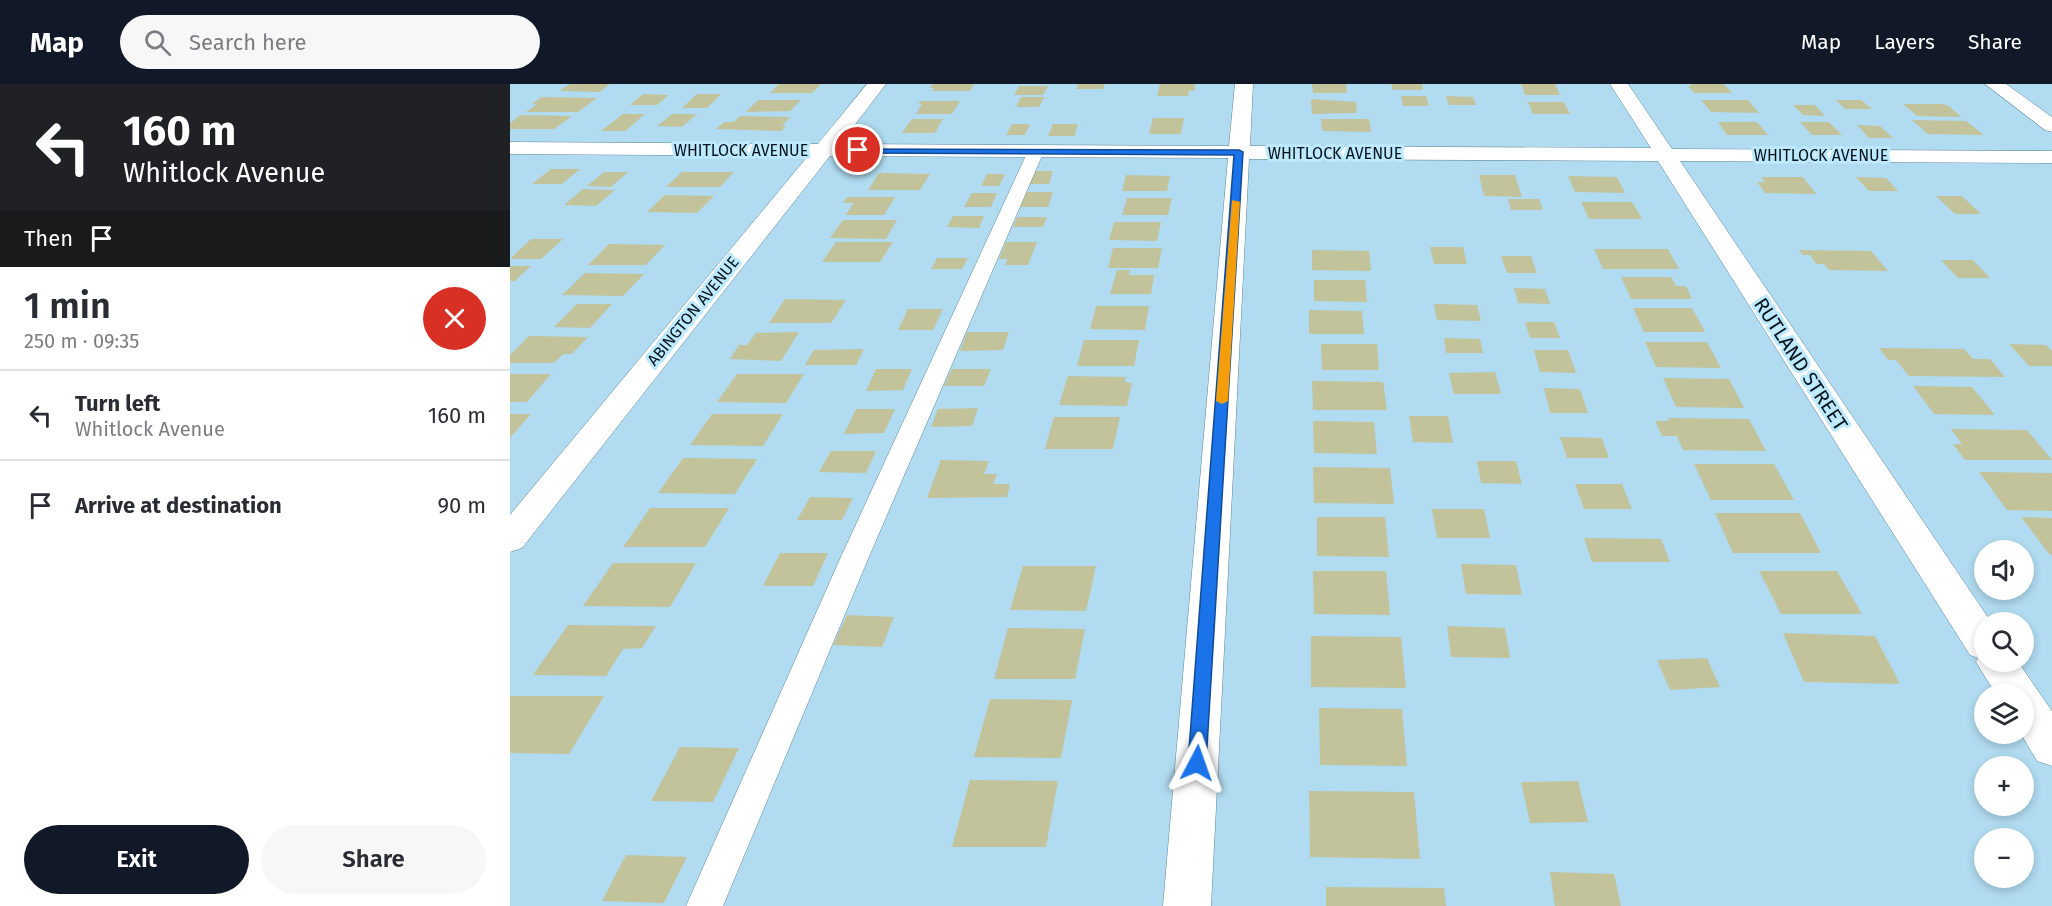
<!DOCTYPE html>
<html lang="en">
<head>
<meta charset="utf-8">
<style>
  body { margin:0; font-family:"Fira Sans",sans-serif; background:#f7f7f7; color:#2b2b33; height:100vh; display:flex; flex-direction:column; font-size:22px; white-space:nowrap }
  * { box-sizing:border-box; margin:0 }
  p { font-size:20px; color:#7c7c81 }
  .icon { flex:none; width:33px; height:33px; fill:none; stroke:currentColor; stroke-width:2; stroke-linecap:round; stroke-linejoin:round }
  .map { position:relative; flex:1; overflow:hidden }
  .drawer { display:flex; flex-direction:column; background:#fff; width:510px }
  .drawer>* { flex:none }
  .hud { background:#202124; color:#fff; overflow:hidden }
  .fabs { position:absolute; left:1464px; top:456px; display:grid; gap:12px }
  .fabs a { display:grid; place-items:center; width:60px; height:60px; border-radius:50%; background:#fff; box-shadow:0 3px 9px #0003; font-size:30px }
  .pin { position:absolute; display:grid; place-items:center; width:51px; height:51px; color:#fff; margin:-26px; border:3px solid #fff; border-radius:50%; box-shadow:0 2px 6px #0007 }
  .me { position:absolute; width:66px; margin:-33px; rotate:4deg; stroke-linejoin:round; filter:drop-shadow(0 0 4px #0008) }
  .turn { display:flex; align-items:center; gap:21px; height:126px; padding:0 24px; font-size:27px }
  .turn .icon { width:78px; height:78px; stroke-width:2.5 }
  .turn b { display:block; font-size:42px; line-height:51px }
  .then { display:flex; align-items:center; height:57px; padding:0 24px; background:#0003; gap:12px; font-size:22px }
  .round { display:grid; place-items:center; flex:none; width:63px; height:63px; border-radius:32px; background:#f7f7f7 }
  .head { display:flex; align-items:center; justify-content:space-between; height:102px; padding:0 24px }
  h1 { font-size:36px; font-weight:600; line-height:45px }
  .primary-button { display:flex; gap:12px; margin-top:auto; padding:12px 24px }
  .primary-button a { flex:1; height:69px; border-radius:36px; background:#111827; color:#fff; font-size:24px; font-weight:600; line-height:69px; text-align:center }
  .primary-button a+a { background:#f7f7f7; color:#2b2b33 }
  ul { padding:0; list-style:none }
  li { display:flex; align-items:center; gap:18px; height:90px; padding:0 24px; border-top:2px solid #e1e1e2 }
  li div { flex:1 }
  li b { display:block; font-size:22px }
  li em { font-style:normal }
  header { display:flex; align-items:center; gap:36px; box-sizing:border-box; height:84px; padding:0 30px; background:#111827; color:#fff }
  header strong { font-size:28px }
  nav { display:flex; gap:33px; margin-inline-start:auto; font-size:21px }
  .search { width:420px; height:54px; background:#f7f7f7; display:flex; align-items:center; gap:15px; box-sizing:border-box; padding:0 21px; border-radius:33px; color:#7c7c81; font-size:22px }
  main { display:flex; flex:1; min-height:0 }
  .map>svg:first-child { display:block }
</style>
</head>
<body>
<header>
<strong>Map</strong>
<div class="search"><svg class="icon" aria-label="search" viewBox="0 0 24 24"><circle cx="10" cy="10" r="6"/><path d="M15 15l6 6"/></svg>Search here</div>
<nav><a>Map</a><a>Layers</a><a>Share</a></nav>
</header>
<main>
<section class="drawer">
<div class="hud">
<div class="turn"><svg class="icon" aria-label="left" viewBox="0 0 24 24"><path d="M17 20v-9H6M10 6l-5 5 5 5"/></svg><div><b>160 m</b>Whitlock Avenue</div></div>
<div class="then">Then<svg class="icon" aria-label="arrive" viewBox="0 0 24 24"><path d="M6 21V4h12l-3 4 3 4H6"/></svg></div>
</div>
<div class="head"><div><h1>1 min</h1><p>250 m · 09:35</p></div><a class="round" style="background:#d93025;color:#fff"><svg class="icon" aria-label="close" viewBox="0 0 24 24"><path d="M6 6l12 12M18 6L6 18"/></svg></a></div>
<ul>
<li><svg class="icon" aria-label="left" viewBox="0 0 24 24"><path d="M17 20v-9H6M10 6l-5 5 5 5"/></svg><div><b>Turn left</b><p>Whitlock Avenue</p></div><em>160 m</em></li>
<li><svg class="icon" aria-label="arrive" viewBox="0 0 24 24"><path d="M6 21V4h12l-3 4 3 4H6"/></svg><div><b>Arrive at destination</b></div><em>90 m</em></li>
</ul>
<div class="primary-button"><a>Exit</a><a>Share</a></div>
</section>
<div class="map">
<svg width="1542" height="822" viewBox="0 0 1542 822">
  <rect width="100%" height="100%" fill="#b0dbf0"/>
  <!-- building -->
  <path fill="#c2c39b" d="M 60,0 L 100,0 L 90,8 L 49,7 Z
    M 269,0 L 311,0 L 302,9 L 260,9 Z
    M 423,0 L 464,0 L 460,7 L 422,7 L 424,4 L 420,4 Z
    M 568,0 L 595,0 L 593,5 L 566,5 Z
    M 650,0 L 685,0 L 684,7 L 679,7 L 678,12 L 647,12 Z
    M 802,0 L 836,0 L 837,9 L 803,9 Z
    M 881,0 L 912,0 L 913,6 L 883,6 Z
    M 1011,0 L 1045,0 L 1050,11 L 1015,11 Z
    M 1181,0 L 1214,0 L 1222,9 L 1184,9 L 1178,2 L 1182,1 Z
    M 509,2 L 538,2 L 533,11 L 504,11 Z
    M 133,10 L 159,11 L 147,21 L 120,21 Z
    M 187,10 L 211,10 L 197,24 L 172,24 Z
    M 891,12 L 916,12 L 919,22 L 893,22 Z
    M 936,12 L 963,13 L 966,21 L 939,21 Z
    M 31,13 L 87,14 L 68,28 L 16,28 L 27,20 L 22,20 Z
    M 511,13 L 534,13 L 529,23 L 506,23 Z
    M 801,15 L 846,18 L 847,29 L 802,30 Z
    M 248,16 L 291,16 L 280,27 L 236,28 Z
    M 1191,16 L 1238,16 L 1249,29 L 1201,28 Z
    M 1326,16 L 1351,16 L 1362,25 L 1335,25 Z
    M 411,17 L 450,17 L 442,30 L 406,30 L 412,20 L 408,20 Z
    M 1018,18 L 1054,18 L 1060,30 L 1023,30 Z
    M 1393,20 L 1432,20 L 1439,22 L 1451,33 L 1407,32 Z
    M 1283,21 L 1305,21 L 1315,32 L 1293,31 Z
    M 113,30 L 135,30 L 115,47 L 91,47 Z
    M 162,30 L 187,30 L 172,43 L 147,42 Z
    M 11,31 L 62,32 L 44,45 L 0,45 L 0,39 Z
    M 230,32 L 280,33 L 272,42 L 276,42 L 271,47 L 206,45 L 214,38 L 224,38 Z
    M 643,34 L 674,34 L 671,50 L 639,50 Z
    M 402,35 L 433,35 L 425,49 L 392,49 Z
    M 811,35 L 859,35 L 861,48 L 812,47 Z
    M 1402,36 L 1456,37 L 1474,51 L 1418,50 Z
    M 1208,38 L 1247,38 L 1258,51 L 1217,51 Z
    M 1290,38 L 1319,38 L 1332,51 L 1302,51 Z
    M 502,40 L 520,40 L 515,51 L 496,51 Z
    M 543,40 L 568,40 L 564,52 L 538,52 Z
    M 1347,41 L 1370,42 L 1383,54 L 1359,54 Z
    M 41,85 L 70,85 L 52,100 L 22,100 Z
    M 524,87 L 543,87 L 539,100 L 519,100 Z
    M 94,88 L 118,88 L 101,103 L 77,102 Z
    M 172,88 L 224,88 L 210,103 L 156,103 Z
    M 369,89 L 420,90 L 410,106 L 358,106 Z
    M 477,90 L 495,90 L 489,102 L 471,102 Z
    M 616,91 L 660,92 L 657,107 L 612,107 Z
    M 969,91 L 1005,91 L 1012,113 L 974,112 Z
    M 1058,92 L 1107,93 L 1115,109 L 1065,108 Z
    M 1251,93 L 1293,93 L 1306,110 L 1255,109 L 1247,98 L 1255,98 Z
    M 1346,93 L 1376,94 L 1388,107 L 1359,107 Z
    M 73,105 L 105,106 L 86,122 L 54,121 Z
    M 515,108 L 543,108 L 538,123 L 509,123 Z
    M 462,109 L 487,109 L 481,123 L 454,123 Z
    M 155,111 L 204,112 L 187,129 L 137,128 Z
    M 1426,112 L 1452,112 L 1471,130 L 1445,130 Z
    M 337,113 L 385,113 L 374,131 L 335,131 L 344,119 L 333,119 Z
    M 617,114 L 662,114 L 658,131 L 612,131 Z
    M 998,115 L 1029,115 L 1033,126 L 1001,126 Z
    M 1071,118 L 1122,118 L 1132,135 L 1079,135 Z
    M 443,132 L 474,132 L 469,144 L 437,143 Z
    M 507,133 L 537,133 L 533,143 L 503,143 Z
    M 333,136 L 387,136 L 376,155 L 320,154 Z
    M 604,138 L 651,138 L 647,157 L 599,156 Z
    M 21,155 L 53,155 L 31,175 L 0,175 Z
    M 326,158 L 383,158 L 370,178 L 312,178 Z
    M 496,158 L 527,158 L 518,181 L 495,181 L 498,175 L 489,175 Z
    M 99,160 L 155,161 L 136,181 L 78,181 Z
    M 920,163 L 953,163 L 957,180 L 924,180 Z
    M 603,164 L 652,164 L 648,184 L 598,184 Z
    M 1084,165 L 1158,165 L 1169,185 L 1093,185 Z
    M 802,166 L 859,167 L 861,187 L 802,186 Z
    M 1289,166 L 1361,167 L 1378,187 L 1319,186 L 1314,180 L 1306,180 L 1300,171 L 1293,171 Z
    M 991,172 L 1021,172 L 1027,189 L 997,189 Z
    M 427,174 L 458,174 L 452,185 L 421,185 Z
    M 1431,176 L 1463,176 L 1480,194 L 1448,194 Z
    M 0,182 L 21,182 L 5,197 L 0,197 Z
    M 607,186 L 620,186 L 619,191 L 644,191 L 641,210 L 600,210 Z
    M 75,189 L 134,190 L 113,212 L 52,211 Z
    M 1111,193 L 1161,193 L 1166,202 L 1176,202 L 1182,215 L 1121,215 Z
    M 804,196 L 855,196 L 857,218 L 804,217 Z
    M 1004,204 L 1035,205 L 1040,220 L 1008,219 Z
    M 275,215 L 336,216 L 321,239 L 259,239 Z
    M 67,220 L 102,220 L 80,244 L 44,243 Z
    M 924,220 L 967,221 L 971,237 L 927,236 Z
    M 586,222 L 639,222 L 635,246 L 580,245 Z
    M 1123,224 L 1182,224 L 1195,248 L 1134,248 Z
    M 398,225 L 433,225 L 423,246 L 388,246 Z
    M 799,226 L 852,227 L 854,250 L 799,250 Z
    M 1015,238 L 1044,238 L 1050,254 L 1020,254 Z
    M 289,248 L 271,277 L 220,275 L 229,261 L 237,261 L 246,249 Z
    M 457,248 L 499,248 L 493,266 L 450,267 Z
    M 19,252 L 78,253 L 62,270 L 53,270 L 44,279 L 0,279 L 0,271 Z
    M 934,254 L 970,255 L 973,269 L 936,269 Z
    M 574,256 L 629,256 L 624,282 L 567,282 Z
    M 1135,258 L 1197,258 L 1211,284 L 1146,283 Z
    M 811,260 L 867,260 L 869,286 L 812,286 Z
    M 1499,260 L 1536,261 L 1542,267 L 1542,282 L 1519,282 Z
    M 1369,264 L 1454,265 L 1463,275 L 1480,275 L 1495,293 L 1399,292 L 1386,276 L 1378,276 Z
    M 354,265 L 346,281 L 295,281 L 304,266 Z
    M 1024,266 L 1058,266 L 1066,289 L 1030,288 Z
    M 366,285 L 402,285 L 393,306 L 356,307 Z
    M 442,285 L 481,285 L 474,302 L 434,302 Z
    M 985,288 L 991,310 L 944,310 L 939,289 Z
    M 0,290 L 41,290 L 17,318 L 0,318 Z
    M 227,290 L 294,290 L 276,319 L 207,318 Z
    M 558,292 L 616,293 L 615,298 L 622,299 L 617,322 L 549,321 Z
    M 1153,294 L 1219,295 L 1234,324 L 1166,323 Z
    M 802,297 L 873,298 L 877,326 L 803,326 Z
    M 1403,302 L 1462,303 L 1485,331 L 1424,330 Z
    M 1034,304 L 1070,305 L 1078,329 L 1040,329 Z
    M 468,324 L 462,342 L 421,343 L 428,325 Z
    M 346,325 L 385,325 L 374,349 L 334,350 Z
    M 0,330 L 21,330 L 0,354 Z
    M 202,330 L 273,330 L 253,362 L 180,361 Z
    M 899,332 L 938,332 L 943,359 L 903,358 Z
    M 544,333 L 610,333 L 603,365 L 535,365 Z
    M 1158,334 L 1239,335 L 1256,367 L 1173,366 L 1167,352 L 1152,352 L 1145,337 L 1159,337 Z
    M 803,337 L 864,338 L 867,370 L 804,369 Z
    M 1441,345 L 1517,346 L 1542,376 L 1455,376 L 1443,360 L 1452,360 Z
    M 1050,353 L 1092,354 L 1099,374 L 1057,374 Z
    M 321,367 L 366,367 L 356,389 L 309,388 Z
    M 173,374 L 247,375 L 225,410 L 148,409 Z
    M 431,376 L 479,377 L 474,390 L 487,390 L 483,400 L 500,400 L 497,413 L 417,414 Z
    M 967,377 L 1006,377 L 1012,400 L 971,399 Z
    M 1184,380 L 1264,380 L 1284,416 L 1201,416 Z
    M 803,383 L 880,384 L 884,420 L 804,419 Z
    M 1469,388 L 1542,389 L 1542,427 L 1497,426 Z
    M 1065,400 L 1112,400 L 1122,425 L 1074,425 Z
    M 300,413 L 343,414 L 332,436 L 287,436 Z
    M 140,424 L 219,424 L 195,463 L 113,463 Z
    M 922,425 L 974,425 L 980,454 L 927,454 Z
    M 1205,429 L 1290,429 L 1311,469 L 1223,469 Z
    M 807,433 L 875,433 L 879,473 L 807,472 Z
    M 1511,433 L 1542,434 L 1542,471 L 1540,471 Z
    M 1074,454 L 1151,455 L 1160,478 L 1082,478 Z
    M 270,469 L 318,469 L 303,502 L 253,502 Z
    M 103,479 L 186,479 L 160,523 L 73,522 Z
    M 951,480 L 1006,481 L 1012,511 L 956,510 Z
    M 513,482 L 586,482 L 576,527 L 500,526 Z
    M 803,487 L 876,487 L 880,531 L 804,530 Z
    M 1249,487 L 1327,487 L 1352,530 L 1271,530 Z
    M 337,531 L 384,533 L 372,563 L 323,561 Z
    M 58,541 L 146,542 L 132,564 L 113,565 L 96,592 L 23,591 Z
    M 937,542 L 995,544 L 1000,574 L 941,573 Z
    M 498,544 L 575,545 L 565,595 L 484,595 Z
    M 1273,549 L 1365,552 L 1390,600 L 1294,598 Z
    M 801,552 L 891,553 L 896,604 L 801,603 Z
    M 1197,574 L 1210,603 L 1160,606 L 1147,576 Z
    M 0,612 L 94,612 L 59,670 L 0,669 Z
    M 480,615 L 562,616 L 551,674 L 464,673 Z
    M 809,624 L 892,625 L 897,682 L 810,681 Z
    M 170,663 L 229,664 L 203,718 L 141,717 Z
    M 460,696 L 548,697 L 536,763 L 442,763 Z
    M 1068,697 L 1078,738 L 1020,739 L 1011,698 Z
    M 799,707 L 904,708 L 910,775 L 800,773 Z
    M 116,771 L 177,773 L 154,819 L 92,817 Z
    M 1040,788 L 1104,790 L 1111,822 L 1045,822 Z
    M 816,803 L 934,804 L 936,822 L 816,822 Z"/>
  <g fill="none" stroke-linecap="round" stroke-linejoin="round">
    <defs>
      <path id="service" d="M 526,62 L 534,67 L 358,475 L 213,822 L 176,822 L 330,475 L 518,67 Z"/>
      <path id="minor" d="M 357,0 L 376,0 L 330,60 L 719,62 L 725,0 L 743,0 L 740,62 L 1141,64 L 1100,0 L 1118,0 L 1162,65 L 1542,67 L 1542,79 L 1170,77 L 1481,538 L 1474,538 L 1474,578 L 1508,578 L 1542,627 L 1542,682 L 1527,677 L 1511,650 L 1514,650 L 1514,610 L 1486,610 L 1466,578 L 1468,574 L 1460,571 L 1148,77 L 739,75 L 701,822 L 653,822 L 718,74 L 320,72 L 12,464 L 0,468 L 0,431 L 298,72 L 0,70 L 0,58 L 308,60 Z
        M 1475,0 L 1496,0 L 1542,33 L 1542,48 L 1535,46 Z"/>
    </defs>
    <!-- service casing -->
    <use href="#service" stroke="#5f879a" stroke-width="1"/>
    <!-- minor casing -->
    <use href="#minor" stroke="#5f879a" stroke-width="1"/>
    <!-- service -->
    <use href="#service" fill="#fff" fill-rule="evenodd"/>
    <!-- minor -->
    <use href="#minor" fill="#fff" fill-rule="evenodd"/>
  </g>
  <!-- route -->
  <path fill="#1a73e8" stroke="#114b97" stroke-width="1.5" d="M 345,65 L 729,66 L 733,68 L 696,679 L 693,685 L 687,687 L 681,685 L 678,679 L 724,71 L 348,69 L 345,68 Z"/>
  <!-- slow -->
  <path fill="#f59e0b" d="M 722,116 L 730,118 L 718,317 L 712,320 L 706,317 Z"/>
  <g text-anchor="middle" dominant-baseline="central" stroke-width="6" stroke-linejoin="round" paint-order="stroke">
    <!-- far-street labels -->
    <g font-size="16" fill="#04131a" stroke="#bde9fe">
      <text x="231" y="66">WHITLOCK AVENUE</text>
      <text x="825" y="69">WHITLOCK AVENUE</text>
      <text x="1311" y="71">WHITLOCK AVENUE</text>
      <text transform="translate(183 227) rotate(-51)">ABINGTON AVENUE</text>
    </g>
    <!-- street labels -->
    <g font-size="20" fill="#04131a" stroke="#bde9fe">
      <text transform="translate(1291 280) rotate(57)">RUTLAND STREET</text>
    </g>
  </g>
</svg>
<div class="fabs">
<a><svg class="icon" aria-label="sound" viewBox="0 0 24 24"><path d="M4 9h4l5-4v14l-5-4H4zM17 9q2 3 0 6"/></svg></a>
<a><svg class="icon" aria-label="search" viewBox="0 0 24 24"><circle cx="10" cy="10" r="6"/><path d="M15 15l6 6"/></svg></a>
<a><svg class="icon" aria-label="layers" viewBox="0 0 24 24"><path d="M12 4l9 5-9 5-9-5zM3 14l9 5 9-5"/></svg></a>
<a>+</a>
<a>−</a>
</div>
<div class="pin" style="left:348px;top:66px;background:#d93025"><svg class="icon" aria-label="arrive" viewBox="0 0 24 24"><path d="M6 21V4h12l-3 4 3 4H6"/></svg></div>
<svg class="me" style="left:687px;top:679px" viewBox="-20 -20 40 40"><path d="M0-17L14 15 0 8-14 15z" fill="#1a73e8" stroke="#fff" stroke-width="4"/></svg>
</div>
</main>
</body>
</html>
